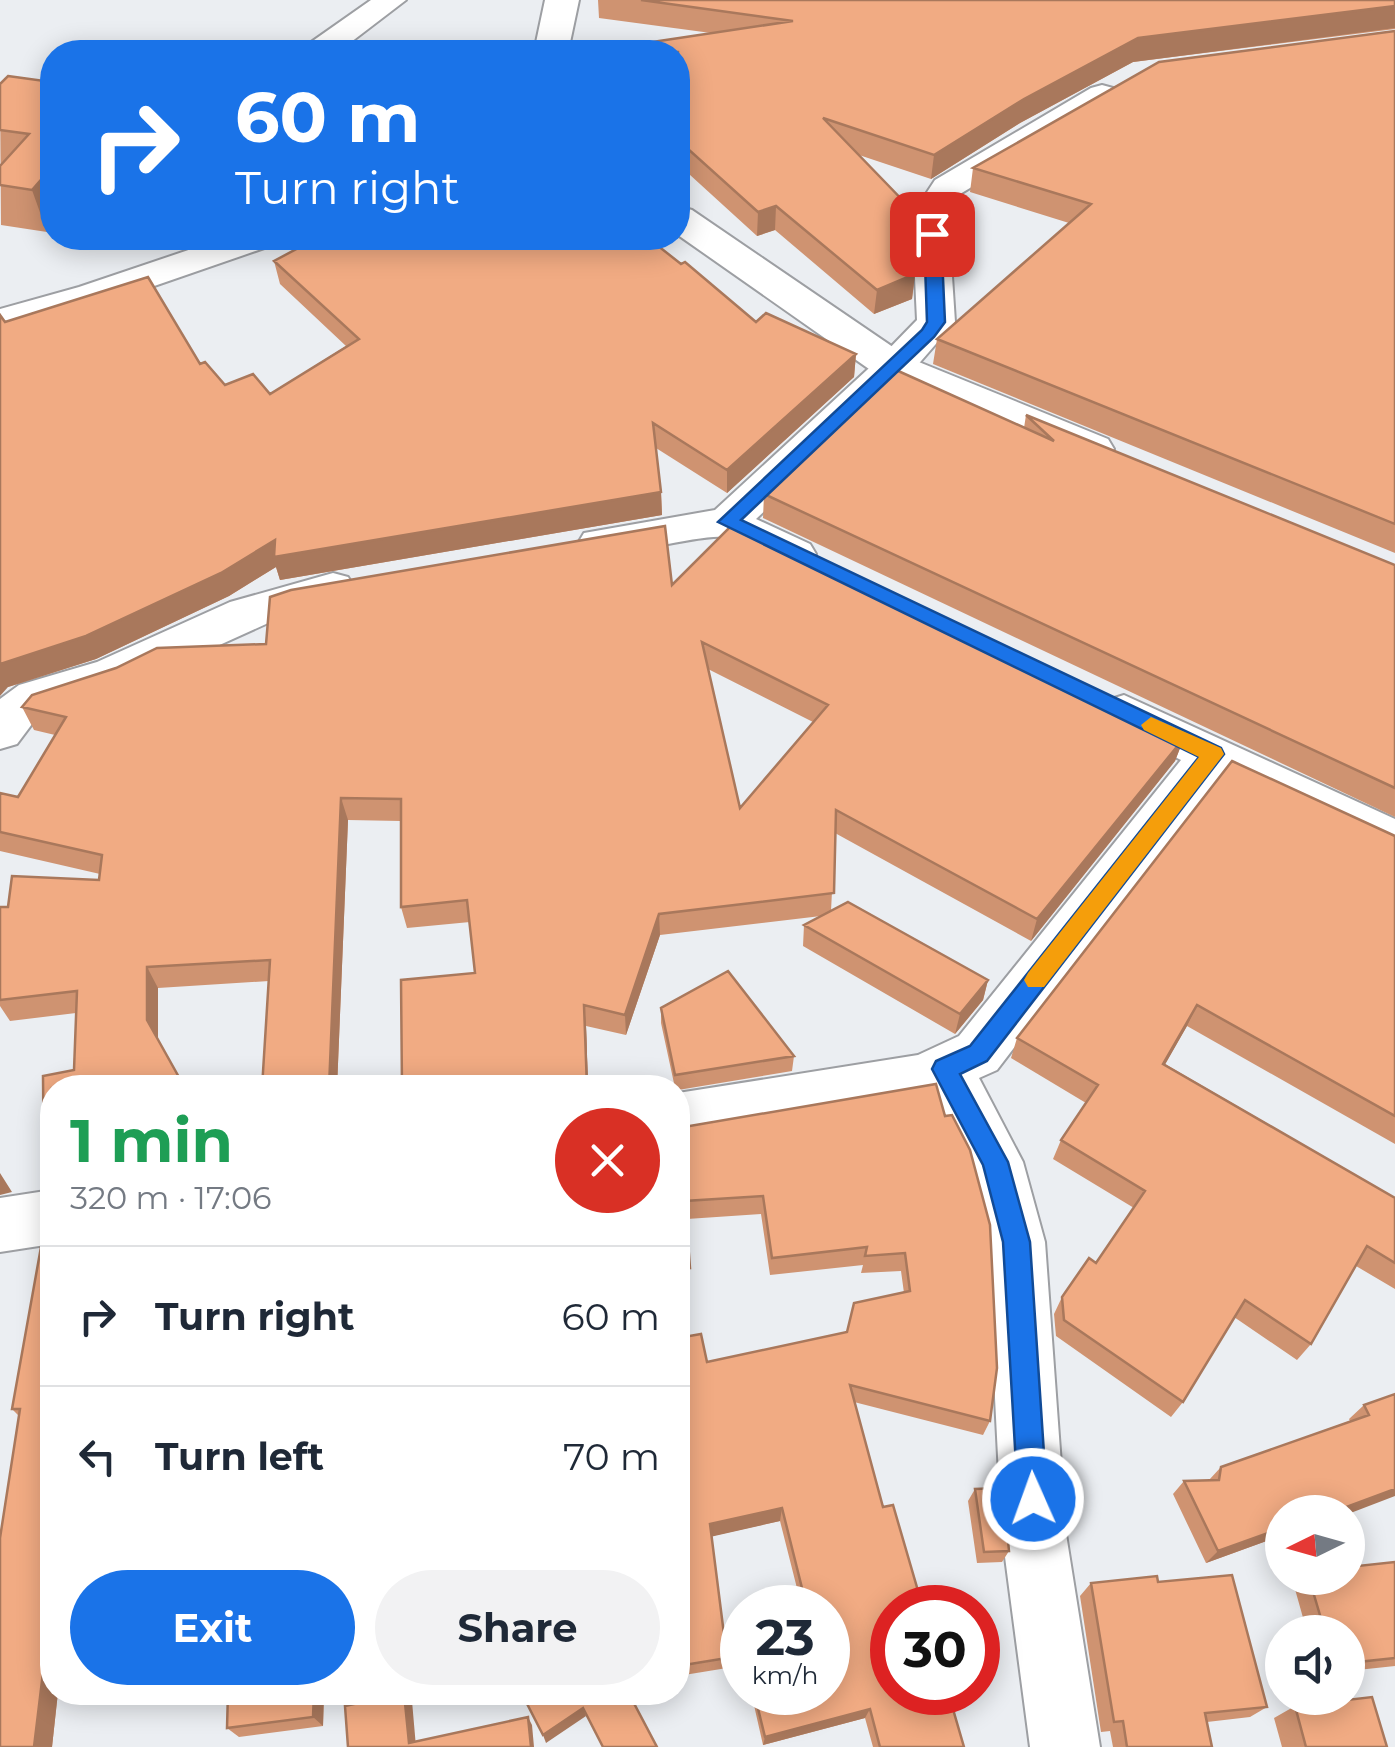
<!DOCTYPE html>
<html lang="en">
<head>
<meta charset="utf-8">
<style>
  body { margin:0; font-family:Montserrat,sans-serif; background:#f2f2f3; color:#1f2937; height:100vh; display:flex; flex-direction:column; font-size:38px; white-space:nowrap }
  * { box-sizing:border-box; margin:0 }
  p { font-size:32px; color:#747a83 }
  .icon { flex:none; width:55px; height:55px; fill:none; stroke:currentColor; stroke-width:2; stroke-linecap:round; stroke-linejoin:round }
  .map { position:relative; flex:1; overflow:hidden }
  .panel { position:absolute; left:40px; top:1075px; width:650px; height:630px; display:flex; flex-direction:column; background:#fff; border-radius:40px; box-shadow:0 5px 25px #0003 }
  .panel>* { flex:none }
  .banner { position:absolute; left:40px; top:40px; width:650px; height:210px; border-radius:40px; box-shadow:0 5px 25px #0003; background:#1a73e8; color:#fff; overflow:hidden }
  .needle { width:65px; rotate:265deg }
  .tools { position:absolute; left:1265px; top:1495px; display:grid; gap:20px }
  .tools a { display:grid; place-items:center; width:100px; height:100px; border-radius:50%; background:#fff; box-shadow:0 5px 25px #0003; font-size:50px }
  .speed { position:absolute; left:720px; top:1585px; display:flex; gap:20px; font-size:50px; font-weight:700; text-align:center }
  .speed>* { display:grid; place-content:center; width:130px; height:130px; border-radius:50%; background:#fff; box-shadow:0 5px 25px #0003; line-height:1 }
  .speed small { font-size:25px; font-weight:400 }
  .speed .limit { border:15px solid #d22; background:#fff; color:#111 }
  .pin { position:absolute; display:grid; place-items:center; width:85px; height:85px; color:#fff; margin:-42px; border-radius:20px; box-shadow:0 5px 15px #0006 }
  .me { position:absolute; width:110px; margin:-55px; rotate:358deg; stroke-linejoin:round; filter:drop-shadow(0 0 8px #0008) }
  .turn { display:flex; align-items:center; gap:35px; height:210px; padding:0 30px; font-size:45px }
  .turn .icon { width:130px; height:130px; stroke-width:2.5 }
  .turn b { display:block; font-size:70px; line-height:85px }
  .round { display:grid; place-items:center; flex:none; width:105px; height:105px; border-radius:52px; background:#f2f2f3 }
  .headline { display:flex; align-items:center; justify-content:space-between; height:170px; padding:0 30px }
  h1 { font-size:60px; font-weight:700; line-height:75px; color:#1e9e55 }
  .cta { display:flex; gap:20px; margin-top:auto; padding:20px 30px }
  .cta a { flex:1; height:115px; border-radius:60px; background:#1a73e8; color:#fff; font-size:40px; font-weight:700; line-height:115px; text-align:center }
  .cta a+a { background:#f2f2f3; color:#1f2937 }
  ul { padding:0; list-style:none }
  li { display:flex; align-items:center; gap:30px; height:140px; padding:0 30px; border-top:2px solid #e0e1e3 }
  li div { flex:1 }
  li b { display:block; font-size:38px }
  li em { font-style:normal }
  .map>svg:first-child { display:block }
</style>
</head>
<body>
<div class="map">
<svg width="1395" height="1747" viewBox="0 0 1395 1747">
  <rect width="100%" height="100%" fill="#ebeef2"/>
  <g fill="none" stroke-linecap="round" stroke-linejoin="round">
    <defs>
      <path id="street" d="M 371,0 L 406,0 L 338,52 L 303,52 L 307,45 Z
        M 1102,85 L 1113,88 L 1118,95 L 1113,102 L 960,194 L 948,215 L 955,322 L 908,376 L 756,519 L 810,544 L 816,554 L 810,564 C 775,575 755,543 723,537 C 705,534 623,554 599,558 L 584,553 L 578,543 L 584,533 L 715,510 L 880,358 L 917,320 L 912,215 L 935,180 L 1091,88 Z
        M 224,238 L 275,238 L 270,246 L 105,303 L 0,332 L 0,309 L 79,287 Z
        M 333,573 L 348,577 L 355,588 L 348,599 L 288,614 L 129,686 L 52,709 L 35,720 L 17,744 L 0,749 L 0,699 L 19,685 L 97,662 L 230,602 Z
        M 1124,695 L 1395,819 L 1395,861 L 1220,779 L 997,1070 L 979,1078 L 1023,1162 L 1045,1242 L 1066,1534 L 1100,1747 L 1030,1747 L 1002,1534 L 987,1242 L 968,1167 L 933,1099 L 678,1143 L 678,1093 L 918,1055 L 959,1036 L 1181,760 L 1108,724 L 1101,712 L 1108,700 Z
        M 52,1190 L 52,1244 L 0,1252 L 0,1198 Z"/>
      <path id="secondary" d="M 545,0 L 579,0 L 568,52 L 534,52 Z
        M 678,206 L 692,210 L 909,358 L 1108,439 L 1114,449 L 1108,459 L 1092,464 L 1076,459 L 879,376 L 678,235 Z"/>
    </defs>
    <!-- street casing -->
    <use href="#street" stroke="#9d9fa3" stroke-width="4"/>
    <!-- secondary casing -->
    <use href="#secondary" stroke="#9d9fa3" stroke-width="4"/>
    <!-- street -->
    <use href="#street" fill="#fff" fill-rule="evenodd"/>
    <!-- secondary -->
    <use href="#secondary" fill="#fff" fill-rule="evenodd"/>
  </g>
  <!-- wall -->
  <path fill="#cf9371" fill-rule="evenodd" d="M 598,0 L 1395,0 L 1395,29 L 1133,62 L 1020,123 L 931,179 L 859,155 L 915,274 L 912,299 L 874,314 L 775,230 L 757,236 L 678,164 L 678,52 L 599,52 L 599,50 L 711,33 L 599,18 Z
    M 1395,31 L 1395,553 L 933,364 L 937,339 L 1069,223 L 970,192 L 973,168 Z
    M 52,82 L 52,226 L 47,232 L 1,225 L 0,84 Z
    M 300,238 L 648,238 L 756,322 L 856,354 L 854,377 L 727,493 L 656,448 L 661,492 L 662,515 L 280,580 L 276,567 L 229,596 L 96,659 L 8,687 L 5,322 L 200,364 L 225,385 L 270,394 L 346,346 L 280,284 L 274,261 L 307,243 Z
    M 1026,415 L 1395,565 L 1395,817 L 763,518 L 764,494 L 1024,428 Z
    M 734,523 L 1184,738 L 1175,761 L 1031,941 L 835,833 L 831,911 L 848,902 L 988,980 L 983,1000 L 955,1034 L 803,946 L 804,925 L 821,916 L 660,935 L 626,1035 L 586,1026 L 588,1088 L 402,1088 L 401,980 L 475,973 L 470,922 L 407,928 L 401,907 L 401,821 L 348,820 L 337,1088 L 262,1088 L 269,981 L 158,988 L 158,1039 L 185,1088 L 52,1088 L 52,1692 L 58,1692 L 52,1747 L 0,1747 L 0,1538 L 19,1416 L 12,1409 L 41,1247 L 44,1251 L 52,1194 L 44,1184 L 43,1076 L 74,1070 L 76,1013 L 10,1021 L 0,1006 L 0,907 L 8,907 L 12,876 L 99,880 L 100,874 L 0,851 L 0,793 L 18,797 L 55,735 L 34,730 L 22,707 L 32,695 L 116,668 L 157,648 L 266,644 L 270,597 L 291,590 L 665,526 L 672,585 ZM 708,669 L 813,722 L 740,808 Z
    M 1395,836 L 1395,1144 L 1187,1026 L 1165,1064 L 1395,1198 L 1395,1289 L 1356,1266 L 1311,1344 L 1297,1360 L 1234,1317 L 1183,1402 L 1171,1417 L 1056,1336 L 1054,1314 L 1062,1297 L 1096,1263 L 1134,1208 L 1053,1159 L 1061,1140 L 1086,1103 L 1011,1058 L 1017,1038 Z
    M 661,1008 L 794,1056 L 792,1071 L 678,1090 L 678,1088 L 675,1088 L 661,1023 Z
    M 936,1084 L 990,1421 L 983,1435 L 854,1402 L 883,1507 L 964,1747 L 873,1747 L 865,1718 L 763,1745 L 751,1692 L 828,1692 L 828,1608 L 802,1608 L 780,1521 L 712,1536 L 727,1658 L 727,1668 L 678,1676 L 678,1338 L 707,1362 L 847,1332 L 904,1293 L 901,1271 L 861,1273 L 863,1265 L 770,1275 L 761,1214 L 687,1219 L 690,1285 L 678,1286 L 678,1126 L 678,1128 Z
    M 1395,1394 L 1282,1512 L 1282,1538 L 1280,1539 L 1280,1536 L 1206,1563 L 1173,1494 L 1184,1481 L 1209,1480 L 1221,1467 L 1350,1421 L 1349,1419 L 1364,1405 Z
    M 975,1489 L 1009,1551 L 1002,1562 L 977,1563 L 968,1501 Z
    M 1395,1562 L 1395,1666 L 1348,1671 L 1348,1632 L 1307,1632 L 1293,1582 L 1298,1578 L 1348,1578 Z
    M 1158,1582 L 1267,1707 L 1250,1717 L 1207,1722 L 1212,1747 L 1113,1747 L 1110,1731 L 1101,1732 L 1080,1596 L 1091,1583 Z
    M 228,1692 L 324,1692 L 323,1726 L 239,1737 L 227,1728 Z
    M 1295,1706 L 1387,1747 L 1282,1747 L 1274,1718 Z"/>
  <!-- shaded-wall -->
  <path fill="#a9785c" d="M 1395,6 L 1395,28 L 1133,62 L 1020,123 L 931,179 L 934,155 L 1024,99 L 1138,38 Z
    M 52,167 L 52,226 L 47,232 L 32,190 Z
    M 776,206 L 775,230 L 757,236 L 758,212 Z
    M 915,274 L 912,299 L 874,314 L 877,290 Z
    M 856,354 L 854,377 L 727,493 L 727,470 Z
    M 661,492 L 662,515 L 280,580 L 276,567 L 229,596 L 96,659 L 8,687 L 0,696 L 0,664 L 275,540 Z
    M 1184,738 L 1175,761 L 1031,941 L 1037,919 Z
    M 341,798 L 348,820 L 337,1088 L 329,1088 Z
    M 659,914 L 660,935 L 626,1035 L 625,1015 Z
    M 147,967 L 158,988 L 158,1040 L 147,1020 Z
    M 988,980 L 983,1000 L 955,1034 L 960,1014 Z
    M 584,1005 L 586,1026 L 588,1088 L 587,1088 Z
    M 1197,1005 L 1187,1026 L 1154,1084 L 1163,1064 Z
    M 0,1173 L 12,1192 L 0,1195 Z
    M 52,1182 L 52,1196 L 44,1184 Z
    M 1395,1489 L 1395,1496 L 1348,1514 L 1348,1512 L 1333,1512 Z
    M 782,1508 L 780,1521 L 710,1537 L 710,1524 Z
    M 1282,1528 L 1282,1534 L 1280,1536 L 1206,1563 L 1218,1551 Z
    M 45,1656 L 52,1661 L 52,1692 L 58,1692 L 52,1747 L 34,1747 Z
    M 314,1692 L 324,1692 L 323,1726 L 313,1717 Z
    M 404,1693 L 412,1701 L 416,1747 L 409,1743 Z
    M 583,1708 L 586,1716 L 546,1743 L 543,1735 Z
    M 870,1709 L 865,1718 L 763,1745 L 765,1737 Z
    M 528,1717 L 532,1725 L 534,1747 L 531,1747 Z"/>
  <!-- building -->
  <path fill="#f1ab83" stroke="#a9785c" stroke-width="2.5" fill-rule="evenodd" d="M 641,0 L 1395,0 L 1395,6 L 1138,38 L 1024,99 L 934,155 L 823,118 L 912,210 L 915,274 L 877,290 L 776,206 L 758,212 L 678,140 L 678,52 L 600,52 L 599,50 L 793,21 Z
    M 1395,31 L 1395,524 L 937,339 L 1091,204 L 973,168 L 1159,62 Z
    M 8,76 L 52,82 L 52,167 L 32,190 L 0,185 L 0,166 L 29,134 L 0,130 L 0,84 Z
    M 317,238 L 648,238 L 681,264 L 685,262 L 756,322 L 766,313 L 856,354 L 727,470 L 653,423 L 661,492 L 274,557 L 275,540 L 221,573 L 86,636 L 0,664 L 0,315 L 5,322 L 148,277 L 200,364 L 205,362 L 225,385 L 253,374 L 270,394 L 359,339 L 274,261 Z
    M 896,370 L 1054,441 L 1026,415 L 1395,565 L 1395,788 L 764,494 Z
    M 734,523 L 1184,738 L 1037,919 L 836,810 L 834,893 L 659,914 L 625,1015 L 584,1005 L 587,1088 L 402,1088 L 401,980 L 475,973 L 467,900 L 401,907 L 401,799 L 341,798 L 329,1088 L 262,1088 L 270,960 L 147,967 L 147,1020 L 185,1088 L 52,1088 L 52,1182 L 44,1184 L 43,1076 L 74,1070 L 77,991 L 0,1000 L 0,907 L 8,907 L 12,876 L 99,880 L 102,855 L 0,832 L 0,793 L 18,797 L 66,717 L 22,707 L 32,695 L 116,668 L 157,648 L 266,644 L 270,597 L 291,590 L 665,526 L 672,585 ZM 702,642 L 828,705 L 740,808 Z
    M 1232,761 L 1395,836 L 1395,1116 L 1197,1005 L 1163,1064 L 1395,1198 L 1395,1263 L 1367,1246 L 1311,1344 L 1245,1300 L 1183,1402 L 1064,1320 L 1062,1297 L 1089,1258 L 1096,1263 L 1145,1191 L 1061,1140 L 1098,1085 L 1017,1038 Z
    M 848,902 L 988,980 L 960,1014 L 804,925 Z
    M 728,971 L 794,1056 L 675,1075 L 661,1008 Z
    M 936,1084 L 945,1116 L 952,1115 L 970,1150 L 990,1225 L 997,1368 L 990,1421 L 850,1385 L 883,1507 L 893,1505 L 923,1608 L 892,1608 L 892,1692 L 948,1692 L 964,1747 L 880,1747 L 870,1709 L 765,1737 L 754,1692 L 828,1692 L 828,1608 L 807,1608 L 782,1508 L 710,1524 L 727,1658 L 678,1666 L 678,1338 L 701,1334 L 707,1362 L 847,1332 L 854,1303 L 910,1291 L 905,1253 L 865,1256 L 867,1247 L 772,1258 L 763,1196 L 685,1201 L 690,1268 L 678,1269 L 678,1126 L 678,1128 Z
    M 52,1187 L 52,1656 L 45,1656 L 34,1747 L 0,1747 L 0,1538 L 20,1409 L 12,1409 L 41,1247 L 44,1252 Z
    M 1395,1394 L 1395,1489 L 1333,1512 L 1282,1512 L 1282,1528 L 1218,1551 L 1184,1481 L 1219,1480 L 1221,1467 L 1369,1415 L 1364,1405 Z
    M 1003,1488 L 1009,1551 L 984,1552 L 975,1489 Z
    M 1395,1562 L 1395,1658 L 1348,1663 L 1348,1632 L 1325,1632 L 1309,1578 L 1348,1578 L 1348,1567 Z
    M 1232,1575 L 1267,1707 L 1205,1713 L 1212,1747 L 1127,1747 L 1123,1721 L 1114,1722 L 1091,1583 L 1157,1576 L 1158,1582 Z
    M 228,1692 L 314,1692 L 313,1717 L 227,1728 Z
    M 521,1692 L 628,1692 L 657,1747 L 603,1747 L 583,1708 L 543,1735 Z
    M 404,1693 L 409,1743 L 528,1717 L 531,1747 L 348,1747 L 345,1706 Z
    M 1372,1697 L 1387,1747 L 1306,1747 L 1295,1706 Z"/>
  <!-- route -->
  <path fill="#1a73e8" stroke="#114b97" stroke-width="2.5" d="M 932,229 L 941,234 L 945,322 L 934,337 L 741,520 L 1221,748 L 1224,754 L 987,1061 L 960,1074 L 1008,1162 L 1030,1242 L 1047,1499 L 1043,1509 L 1033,1514 L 1022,1509 L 1018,1499 L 1003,1242 L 983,1165 L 932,1069 L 936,1061 L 970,1046 L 1199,757 L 718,522 L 922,330 L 927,322 L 924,234 Z"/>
  <!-- slow -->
  <path fill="#f59e0b" d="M 1151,717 L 1221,748 L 1224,754 L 1044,987 L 1028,987 L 1024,980 L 1028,973 L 1199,757 L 1144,730 L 1141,725 Z"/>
</svg>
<div class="tools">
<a><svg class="needle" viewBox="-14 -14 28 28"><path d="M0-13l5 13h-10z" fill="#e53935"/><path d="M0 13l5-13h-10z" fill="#747a83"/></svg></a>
<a><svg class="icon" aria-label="sound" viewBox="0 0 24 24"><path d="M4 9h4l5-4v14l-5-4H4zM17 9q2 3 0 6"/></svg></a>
</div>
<div class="speed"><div>23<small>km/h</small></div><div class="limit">30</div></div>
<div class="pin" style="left:932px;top:234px;background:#d93025"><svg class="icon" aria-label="arrive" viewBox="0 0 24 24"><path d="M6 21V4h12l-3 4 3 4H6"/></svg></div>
<svg class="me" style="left:1033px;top:1499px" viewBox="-20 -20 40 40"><circle r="17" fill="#1a73e8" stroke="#fff" stroke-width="3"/><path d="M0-11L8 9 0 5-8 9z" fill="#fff"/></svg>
<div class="banner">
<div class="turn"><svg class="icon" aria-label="right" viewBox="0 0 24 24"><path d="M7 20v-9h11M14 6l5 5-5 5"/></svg><div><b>60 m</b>Turn right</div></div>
</div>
<section class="panel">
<div class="headline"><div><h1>1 min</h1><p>320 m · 17:06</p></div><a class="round" style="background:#d93025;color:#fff"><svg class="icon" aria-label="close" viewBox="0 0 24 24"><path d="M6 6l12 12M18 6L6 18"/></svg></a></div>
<ul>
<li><svg class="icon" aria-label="right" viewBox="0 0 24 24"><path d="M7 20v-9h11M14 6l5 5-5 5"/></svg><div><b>Turn right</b></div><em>60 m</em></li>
<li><svg class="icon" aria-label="left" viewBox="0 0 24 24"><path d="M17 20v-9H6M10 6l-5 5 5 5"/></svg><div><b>Turn left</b></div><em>70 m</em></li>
</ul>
<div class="cta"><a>Exit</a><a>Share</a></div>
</section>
</div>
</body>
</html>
